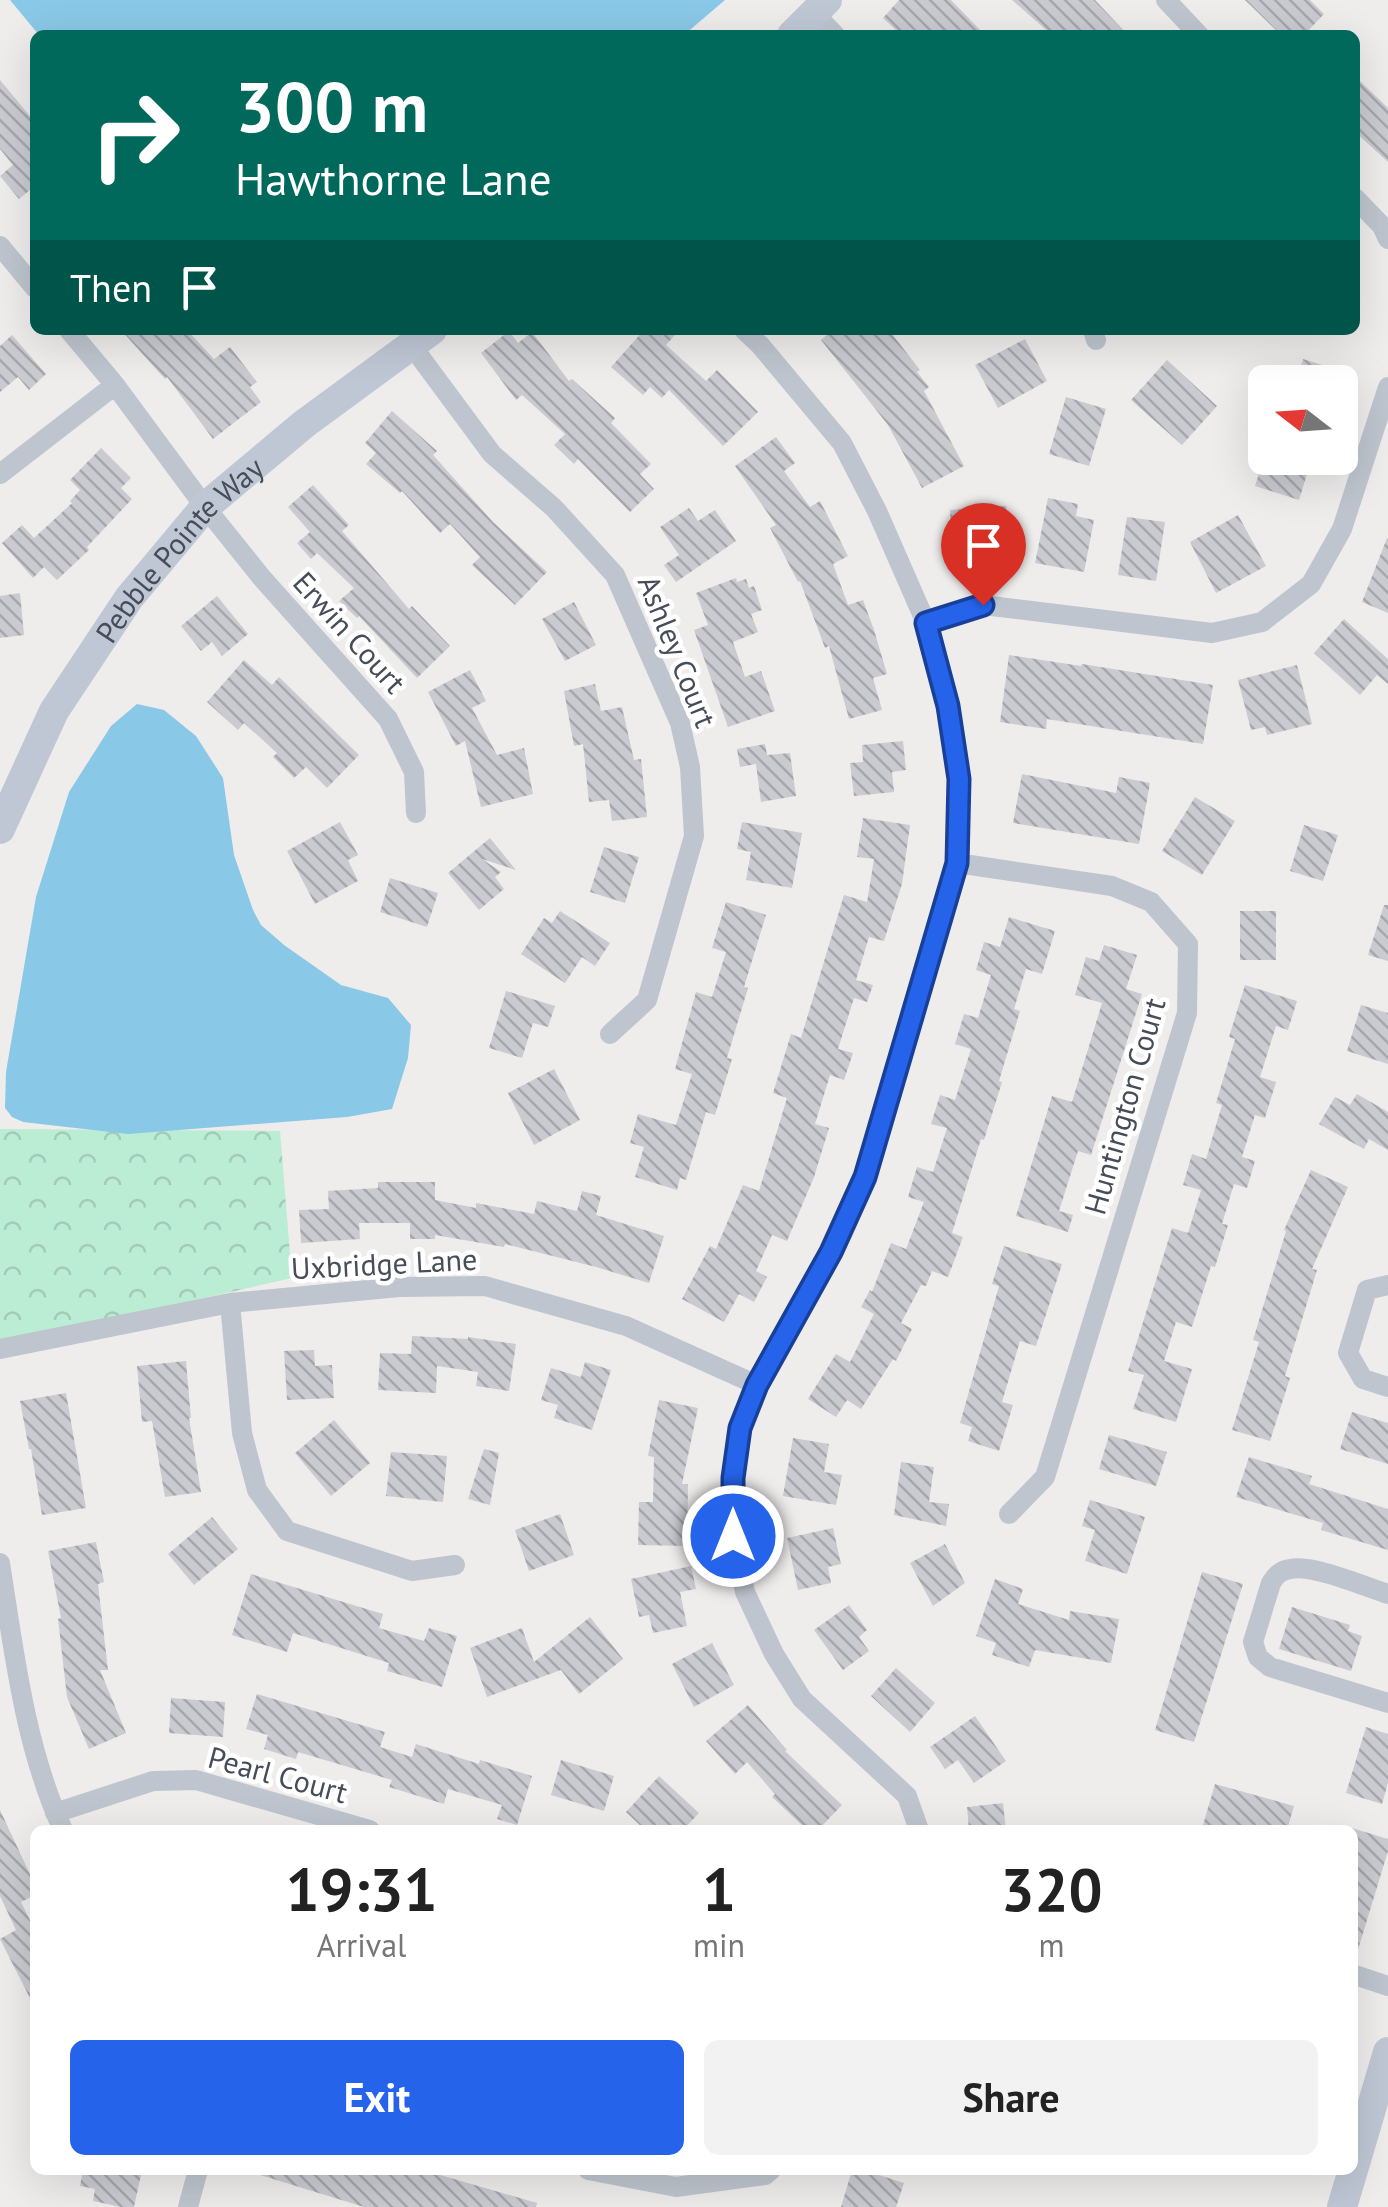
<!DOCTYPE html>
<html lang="en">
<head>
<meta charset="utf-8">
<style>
  body { margin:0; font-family:"PT Sans",sans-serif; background:#f2f2f2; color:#222; height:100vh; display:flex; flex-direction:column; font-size:38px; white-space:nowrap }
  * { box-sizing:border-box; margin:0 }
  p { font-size:32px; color:#767676 }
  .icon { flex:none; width:55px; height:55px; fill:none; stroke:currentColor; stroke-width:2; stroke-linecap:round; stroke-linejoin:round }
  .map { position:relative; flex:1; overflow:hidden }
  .sheet { position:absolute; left:30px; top:1825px; width:1328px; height:350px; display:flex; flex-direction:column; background:#fff; border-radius:15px; box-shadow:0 10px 40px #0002 }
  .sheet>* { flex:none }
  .guide { position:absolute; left:30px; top:30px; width:1330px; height:305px; border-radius:15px; box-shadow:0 10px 40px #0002; background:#00695c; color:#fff; overflow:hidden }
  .needle { width:65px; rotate:287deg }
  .controls { position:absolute; left:1248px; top:365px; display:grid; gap:20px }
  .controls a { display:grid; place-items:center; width:110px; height:110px; border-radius:15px; background:#fff; box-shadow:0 10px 40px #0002; font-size:50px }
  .pin { position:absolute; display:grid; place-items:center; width:85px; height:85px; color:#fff; margin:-102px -42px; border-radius:50% 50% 50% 0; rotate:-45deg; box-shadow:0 0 10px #0007 }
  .pin .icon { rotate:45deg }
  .me { position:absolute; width:110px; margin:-55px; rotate:0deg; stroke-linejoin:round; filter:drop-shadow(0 0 8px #0008) }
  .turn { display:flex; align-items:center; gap:35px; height:210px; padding:0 40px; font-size:45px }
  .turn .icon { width:130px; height:130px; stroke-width:2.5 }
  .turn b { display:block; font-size:70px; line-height:85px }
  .then { display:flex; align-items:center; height:95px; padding:0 40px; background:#0003; gap:20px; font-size:38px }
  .eta { display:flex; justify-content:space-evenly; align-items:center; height:170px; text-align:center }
  .eta b { font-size:60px; font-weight:800; line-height:70px }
  .button { display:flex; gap:20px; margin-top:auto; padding:20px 40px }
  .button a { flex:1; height:115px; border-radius:15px; background:#2563eb; color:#fff; font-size:40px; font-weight:800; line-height:115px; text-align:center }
  .button a+a { background:#f2f2f2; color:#222 }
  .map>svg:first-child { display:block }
</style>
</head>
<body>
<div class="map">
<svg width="1388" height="2207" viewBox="0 0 1388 2207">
  <defs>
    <pattern id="park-crowns" width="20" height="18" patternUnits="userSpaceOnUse" patternTransform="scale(2.5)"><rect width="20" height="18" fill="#bbecd4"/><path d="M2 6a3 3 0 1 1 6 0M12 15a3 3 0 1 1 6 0" fill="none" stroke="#a2ccb8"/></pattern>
    <pattern id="building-back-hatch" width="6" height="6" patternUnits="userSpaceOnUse" patternTransform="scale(2.5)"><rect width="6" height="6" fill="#cacbd1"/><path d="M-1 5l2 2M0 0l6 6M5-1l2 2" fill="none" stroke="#a6a7ad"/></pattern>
  </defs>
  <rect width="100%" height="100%" fill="#efecec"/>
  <!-- park -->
  <path fill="url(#park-crowns)" d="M 0,1129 L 280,1131 L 292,1278 L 0,1344 Z"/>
  <!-- water -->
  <path fill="#8ac8e7" d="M 10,0 L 725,0 L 684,35 L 39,35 Z
    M 137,704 L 164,710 L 196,736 L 223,778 L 234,855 L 253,910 L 261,925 L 284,945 L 341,985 L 388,998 L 411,1025 L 408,1058 L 392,1109 L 347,1117 L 128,1134 L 23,1122 L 12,1117 L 5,1108 L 6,1072 L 36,897 L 69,792 L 111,726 Z"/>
  <!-- building -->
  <path fill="url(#building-back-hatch)" d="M 899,0 L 951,0 L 985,35 L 901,35 L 883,18 Z
    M 1012,0 L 1095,0 L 1128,35 L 1052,35 Z
    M 1245,0 L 1310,0 L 1324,14 L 1304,35 L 1281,35 Z
    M 1355,76 L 1388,108 L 1388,162 L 1355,132 Z
    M 0,80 L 35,122 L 35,186 L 19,199 L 0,176 L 13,165 L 0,149 Z
    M 121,330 L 187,330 L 214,359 L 230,347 L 257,382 L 250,387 L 261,402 L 213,439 L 167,377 L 165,379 Z
    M 644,330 L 679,330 L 666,345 L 706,381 L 717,370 L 758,412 L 723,446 L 669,390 L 662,398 L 650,387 L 643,395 L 611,367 Z
    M 832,330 L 889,330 L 920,370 L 917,372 L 929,387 L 924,391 L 964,466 L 922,488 L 888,425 L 821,340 Z
    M 509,331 L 518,343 L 532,332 L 569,381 L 572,379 L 615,418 L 611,423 L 651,464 L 640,474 L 654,489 L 630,512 L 578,459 L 574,464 L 554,445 L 565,434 L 522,395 L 516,400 L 481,353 Z
    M 12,335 L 46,374 L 29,390 L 18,377 L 0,392 L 0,346 Z
    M 1025,339 L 1047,381 L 998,408 L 975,365 Z
    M 1303,359 L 1335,369 L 1330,382 L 1296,382 Z
    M 1167,360 L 1217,406 L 1182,445 L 1131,400 Z
    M 1066,397 L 1106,409 L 1089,466 L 1049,454 Z
    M 392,411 L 437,451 L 433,455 L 493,522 L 547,572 L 515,605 L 472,565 L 480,557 L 450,524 L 440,533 L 402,491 L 400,493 L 366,464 L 376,453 L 365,443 Z
    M 776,437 L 795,463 L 784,471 L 810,507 L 820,501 L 848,556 L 833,564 L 848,605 L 863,600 L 874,630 L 887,674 L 873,678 L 882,710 L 849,719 L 829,646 L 825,648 L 800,581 L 798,582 L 770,528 L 776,525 L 735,466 Z
    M 101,448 L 131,478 L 121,488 L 132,499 L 87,547 L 89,550 L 57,580 L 44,567 L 33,578 L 2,543 L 22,525 L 34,538 L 72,503 L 70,501 L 80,490 L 70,480 Z
    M 1264,458 L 1312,458 L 1299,500 L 1255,486 Z
    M 313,485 L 349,525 L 342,531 L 409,609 L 412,606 L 450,646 L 417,678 L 359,616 L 357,618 L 339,601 L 354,588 L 317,553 L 311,559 L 297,543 L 310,532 L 288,507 Z
    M 1048,498 L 1078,504 L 1076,516 L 1094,520 L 1084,572 L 1035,563 Z
    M 1006,506 L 1011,558 L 991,560 L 989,545 L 952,548 L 950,510 Z
    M 689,508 L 698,521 L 715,510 L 736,541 L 676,582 L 664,565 L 679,555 L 660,527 Z
    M 1238,515 L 1266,566 L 1216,593 L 1190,542 Z
    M 1127,517 L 1165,522 L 1156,581 L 1118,575 Z
    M 1387,538 L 1388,539 L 1388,613 L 1362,602 Z
    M 736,578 L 737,582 L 746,579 L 749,588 L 754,586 L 762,610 L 751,614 L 758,632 L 733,642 L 745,677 L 761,671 L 775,711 L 728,727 L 694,630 L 708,625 L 696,593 Z
    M 20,593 L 24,635 L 0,638 L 0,596 Z
    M 217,596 L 248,634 L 222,656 L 212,642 L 201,651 L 181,626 Z
    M 574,602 L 596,645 L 565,661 L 542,619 Z
    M 1344,619 L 1388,659 L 1388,684 L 1377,675 L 1360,695 L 1314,653 Z
    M 1009,655 L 1081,666 L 1082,664 L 1213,685 L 1203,744 L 1047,719 L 1046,729 L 1000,722 Z
    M 244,660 L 272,685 L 279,677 L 359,755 L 327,788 L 306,767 L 294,778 L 273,757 L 277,753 L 244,723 L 238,730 L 207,702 Z
    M 1297,665 L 1312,724 L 1267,735 L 1265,727 L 1251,730 L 1238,680 Z
    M 470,670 L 486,701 L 472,708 L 497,755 L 524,748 L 533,794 L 481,807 L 465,741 L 456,746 L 428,692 Z
    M 595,684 L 601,711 L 622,707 L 634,760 L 641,759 L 647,817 L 612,821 L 609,800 L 589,802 L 583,744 L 574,746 L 564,691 Z
    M 903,741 L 906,770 L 892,772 L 894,792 L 854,796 L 850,763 L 863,762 L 862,745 Z
    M 765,744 L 767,755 L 790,753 L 796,796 L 761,802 L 756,764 L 740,767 L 737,749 Z
    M 1022,774 L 1116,793 L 1119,777 L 1150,783 L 1139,844 L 1013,823 Z
    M 1195,797 L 1235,821 L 1202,875 L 1162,851 Z
    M 863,818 L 910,825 L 902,884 L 884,941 L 869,937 L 856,980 L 873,985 L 867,1002 L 854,998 L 838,1049 L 853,1053 L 844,1080 L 830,1075 L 815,1124 L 829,1128 L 814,1177 L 787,1241 L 772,1235 L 756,1271 L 767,1277 L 754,1302 L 739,1294 L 724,1322 L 682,1299 L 710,1246 L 716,1249 L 743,1185 L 759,1191 L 787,1098 L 773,1093 L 791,1034 L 801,1038 L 844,895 L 867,902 L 874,859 L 857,857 Z
    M 340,822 L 358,855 L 348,860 L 358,881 L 315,904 L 287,851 Z
    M 742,822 L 802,833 L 792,888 L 746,880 L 751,852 L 737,849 Z
    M 1304,825 L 1338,835 L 1323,881 L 1290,871 Z
    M 490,838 L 516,870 L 482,859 L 501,872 L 495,877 L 504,889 L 479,910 L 448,873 Z
    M 604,847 L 639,857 L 625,903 L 590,892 Z
    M 390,878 L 438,893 L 427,927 L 380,912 Z
    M 726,902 L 766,915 L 744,987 L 748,988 L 727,1058 L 732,1059 L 715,1115 L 706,1112 L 686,1180 L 680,1178 L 677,1190 L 635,1177 L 644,1147 L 630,1143 L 638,1114 L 676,1125 L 692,1074 L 675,1069 L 696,992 L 712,997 L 726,952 L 712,948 Z
    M 1384,905 L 1388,905 L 1388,961 L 1368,955 Z
    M 560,911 L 610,943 L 595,966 L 582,957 L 565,983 L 521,954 L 544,918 L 552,923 Z
    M 1240,911 L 1276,911 L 1276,960 L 1240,960 Z
    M 1009,917 L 1055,931 L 1042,974 L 1026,969 L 1014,1009 L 1020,1011 L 999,1081 L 1002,1082 L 984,1140 L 981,1139 L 952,1233 L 963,1237 L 948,1277 L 932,1271 L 926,1286 L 921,1285 L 901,1323 L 912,1329 L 896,1361 L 893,1359 L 861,1409 L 847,1400 L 836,1417 L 808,1399 L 836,1354 L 850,1362 L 874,1314 L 861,1307 L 870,1290 L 872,1292 L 891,1243 L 906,1249 L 924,1202 L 908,1197 L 917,1167 L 933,1172 L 947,1128 L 931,1124 L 940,1095 L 955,1100 L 971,1049 L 955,1044 L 964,1014 L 978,1018 L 991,975 L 976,970 L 984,942 L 1000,947 Z
    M 1104,945 L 1137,955 L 1126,989 L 1142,994 L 1091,1155 L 1078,1151 L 1059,1211 L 1073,1215 L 1068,1232 L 1016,1216 L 1052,1096 L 1072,1102 L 1102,1003 L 1075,995 L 1086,957 L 1099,961 Z
    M 1245,985 L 1297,1001 L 1288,1030 L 1276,1026 L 1260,1077 L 1276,1082 L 1265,1118 L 1255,1115 L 1242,1157 L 1255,1161 L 1247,1188 L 1234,1184 L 1222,1224 L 1228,1225 L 1215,1267 L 1211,1266 L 1192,1327 L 1176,1322 L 1164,1361 L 1192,1369 L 1176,1422 L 1133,1409 L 1144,1375 L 1128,1371 L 1172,1228 L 1188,1233 L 1201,1190 L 1183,1185 L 1192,1154 L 1206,1159 L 1222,1105 L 1216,1103 L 1235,1039 L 1229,1037 Z
    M 506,991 L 555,1006 L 548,1027 L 533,1023 L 522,1058 L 489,1048 Z
    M 1361,1005 L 1388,1013 L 1388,1064 L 1347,1051 Z
    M 554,1069 L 580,1120 L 534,1145 L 508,1093 Z
    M 1357,1094 L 1388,1112 L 1388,1150 L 1369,1139 L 1364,1149 L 1319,1124 L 1335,1097 L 1350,1105 Z
    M 1311,1170 L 1348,1187 L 1312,1269 L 1317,1270 L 1285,1376 L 1290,1378 L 1270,1441 L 1232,1430 L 1259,1342 L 1253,1340 L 1286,1231 L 1284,1230 Z
    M 378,1182 L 435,1182 L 435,1200 L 476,1208 L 476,1203 L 534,1214 L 537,1201 L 577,1211 L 582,1191 L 601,1196 L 596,1215 L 664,1236 L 649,1283 L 596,1267 L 505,1244 L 504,1247 L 435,1235 L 435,1239 L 410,1239 L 410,1223 L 359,1223 L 360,1239 L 301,1243 L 299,1210 L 329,1209 L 328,1191 L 378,1188 Z
    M 1004,1246 L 1062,1264 L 1036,1346 L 1020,1341 L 1002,1402 L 1013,1405 L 999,1451 L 968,1441 L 972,1427 L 960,1423 L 999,1286 L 992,1284 Z
    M 412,1336 L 468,1339 L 468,1337 L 516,1344 L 509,1391 L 476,1386 L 478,1372 L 437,1366 L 436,1393 L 378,1390 L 380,1353 L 411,1354 Z
    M 314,1350 L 315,1366 L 332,1365 L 334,1398 L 287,1400 L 284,1351 Z
    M 186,1361 L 191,1418 L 189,1418 L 201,1492 L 165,1497 L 152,1421 L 142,1422 L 137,1366 Z
    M 585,1362 L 611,1370 L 592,1430 L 554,1418 L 558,1405 L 541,1400 L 551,1368 L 581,1377 Z
    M 66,1393 L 86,1508 L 42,1515 L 31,1449 L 29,1449 L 20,1401 Z
    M 659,1400 L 698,1408 L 682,1484 L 688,1484 L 687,1546 L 638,1545 L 639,1502 L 653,1502 L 654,1457 L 648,1456 Z
    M 1352,1412 L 1388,1423 L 1388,1464 L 1340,1449 Z
    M 334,1420 L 370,1463 L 331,1496 L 295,1453 Z
    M 1109,1435 L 1167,1452 L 1156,1486 L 1099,1469 Z
    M 793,1438 L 829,1444 L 824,1472 L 842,1475 L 836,1505 L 783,1496 Z
    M 484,1449 L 499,1453 L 490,1505 L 468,1499 Z
    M 391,1452 L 447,1456 L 443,1502 L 386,1496 Z
    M 1249,1457 L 1312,1476 L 1309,1484 L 1388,1509 L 1388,1550 L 1321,1530 L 1323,1523 L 1236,1497 Z
    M 901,1462 L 934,1467 L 929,1502 L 949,1504 L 946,1526 L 894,1515 Z
    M 1090,1500 L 1145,1517 L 1127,1574 L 1085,1561 L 1095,1530 L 1082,1526 Z
    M 560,1514 L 574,1555 L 529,1571 L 515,1530 Z
    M 212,1517 L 238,1549 L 194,1585 L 168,1554 Z
    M 833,1528 L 841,1564 L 828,1567 L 831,1583 L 798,1590 L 787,1538 Z
    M 96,1542 L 104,1582 L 98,1584 L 108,1670 L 100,1670 L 126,1733 L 89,1749 L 67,1697 L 58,1619 L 61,1618 L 48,1551 Z
    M 945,1544 L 965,1583 L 933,1606 L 910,1563 Z
    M 691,1566 L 696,1589 L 680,1592 L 687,1626 L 653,1633 L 649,1615 L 639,1617 L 631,1579 Z
    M 1202,1572 L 1243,1584 L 1194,1742 L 1155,1730 Z
    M 251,1574 L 383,1614 L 379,1628 L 424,1641 L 429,1628 L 457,1636 L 442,1687 L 387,1671 L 389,1663 L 293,1633 L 287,1652 L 232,1635 Z
    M 995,1579 L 1023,1589 L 1018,1604 L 1069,1620 L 1070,1611 L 1119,1619 L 1111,1663 L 1035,1650 L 1029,1667 L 992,1655 L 996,1643 L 976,1636 Z
    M 849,1605 L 867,1630 L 859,1637 L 869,1651 L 843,1670 L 814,1630 Z
    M 1292,1607 L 1350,1625 L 1348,1631 L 1362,1636 L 1351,1671 L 1279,1649 Z
    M 590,1617 L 623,1659 L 579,1694 L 561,1670 L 487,1697 L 470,1648 L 522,1628 L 534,1662 Z
    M 712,1643 L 734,1685 L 694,1707 L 672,1664 Z
    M 896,1668 L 935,1703 L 910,1732 L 871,1696 Z
    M 257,1694 L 385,1732 L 380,1747 L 412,1757 L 416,1744 L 479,1764 L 480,1760 L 532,1776 L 517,1825 L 497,1819 L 502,1805 L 448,1789 L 444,1804 L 389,1787 L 392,1780 L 298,1752 L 296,1759 L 264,1749 L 268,1735 L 246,1729 Z
    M 171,1698 L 225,1702 L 223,1737 L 169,1733 Z
    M 748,1705 L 787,1750 L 785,1751 L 842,1805 L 818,1830 L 807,1830 L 772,1797 L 775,1794 L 747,1762 L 735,1774 L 706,1741 Z
    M 975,1716 L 1006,1761 L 974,1783 L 958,1760 L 945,1769 L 930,1747 Z
    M 1366,1727 L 1388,1734 L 1388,1783 L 1382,1804 L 1346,1793 Z
    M 561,1760 L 614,1776 L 604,1811 L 551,1795 Z
    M 659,1776 L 699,1813 L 683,1830 L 645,1830 L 626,1812 Z
    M 1215,1784 L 1294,1806 L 1287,1830 L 1220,1830 L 1203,1825 Z
    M 1003,1803 L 1006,1830 L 969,1830 L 967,1807 Z
    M 0,1810 L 35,1885 L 35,1895 L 21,1902 L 35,1930 L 35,2008 L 0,1939 L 16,1930 L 0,1896 Z
    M 1352,1828 L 1388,1839 L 1388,1851 L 1357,1953 L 1352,1953 Z
    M 83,2170 L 142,2170 L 134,2207 L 121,2207 L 93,2201 L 95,2189 L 80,2186 Z
    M 257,2170 L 423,2170 L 537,2203 L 536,2207 L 364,2207 L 257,2174 Z
    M 852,2170 L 863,2170 L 904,2183 L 896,2207 L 841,2207 Z"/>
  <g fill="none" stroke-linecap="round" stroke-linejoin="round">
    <!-- street -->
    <path stroke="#bec5ce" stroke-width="20" d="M 1166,0 L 1199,35
      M 815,14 L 835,35
      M 1355,198 L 1382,226 L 1388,239
      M 0,246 L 35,288
      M 69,330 L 115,385 L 205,507 L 262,578 L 388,719 L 414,772 L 416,813
      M 744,330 L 760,345 L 842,443 L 877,511 L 926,623 L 948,706 L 959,779 L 957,863 L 865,1177 L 831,1251 L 757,1385 L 740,1428 L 733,1478 L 733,1536 L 745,1592 L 774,1654 L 802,1699 L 907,1796 L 919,1830
      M 1093,330 L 1096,340
      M 412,346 L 492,454 L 554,508 L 615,575 L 680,723 L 690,767 L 694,836 L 647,1000 L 610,1034
      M 0,474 L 115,385
      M 926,623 L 983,605 L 1212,633 L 1262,622 L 1311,584 L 1342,529 L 1388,387
      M 957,863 L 1112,886 L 1151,902 L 1188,944 L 1187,1013 L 1045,1477 L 1009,1514
      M 1388,1285 L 1367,1290 L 1348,1353 L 1363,1379 L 1388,1387
      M 230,1303 L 242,1433 L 257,1490 L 287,1531 L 412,1571 L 455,1565
      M 0,1349 L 230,1303 L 399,1287 L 485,1286 L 626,1326 L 757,1385
      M 0,1563 C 14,1652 25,1748 63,1830
      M 1388,1594 C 1366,1587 1312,1564 1291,1569 C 1281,1570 1276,1575 1271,1583 L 1253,1642 L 1258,1657 L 1270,1667 L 1388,1703
      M 55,1813 L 153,1781 L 196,1780 L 370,1830
      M 1352,1974 L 1388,1986
      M 588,2170 L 676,2187 L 765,2175 L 771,2170
      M 188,2207 L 198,2170"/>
    <!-- secondary -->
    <g stroke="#bfc7d5" stroke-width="30">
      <path d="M 792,35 L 827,0"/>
      <path id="s1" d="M 0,829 L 54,711 L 129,598 L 205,507 L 304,424 L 432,330"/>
      <path d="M 1342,2207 L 1388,2052"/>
    </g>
  </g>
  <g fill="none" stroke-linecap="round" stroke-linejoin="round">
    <defs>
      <path id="route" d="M 733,1536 L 733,1478 L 740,1428 L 757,1385 L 831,1252 L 865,1177 L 957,863 L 959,779 L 948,706 L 926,623 L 983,605"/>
    </defs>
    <!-- route casing -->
    <use href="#route" stroke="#184099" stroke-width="25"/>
    <!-- route -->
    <use href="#route" stroke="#2563eb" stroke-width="18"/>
  </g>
  <g text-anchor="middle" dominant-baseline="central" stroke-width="9" stroke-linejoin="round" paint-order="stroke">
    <!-- street labels -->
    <g font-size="30" fill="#464d59" stroke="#fff">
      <text stroke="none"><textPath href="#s1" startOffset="335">Pebble Pointe Way</textPath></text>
      <text transform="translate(350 632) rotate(48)">Erwin Court</text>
      <text transform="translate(678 651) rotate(68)">Ashley Court</text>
      <text transform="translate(1124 1106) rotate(-74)">Huntington Court</text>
      <text transform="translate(384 1263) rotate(-3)">Uxbridge Lane</text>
      <text transform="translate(278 1774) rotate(15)">Pearl Court</text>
    </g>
  </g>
</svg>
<div class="controls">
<a><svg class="needle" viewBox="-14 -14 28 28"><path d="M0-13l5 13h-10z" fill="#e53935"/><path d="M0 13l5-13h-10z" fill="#767676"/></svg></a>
</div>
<div class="pin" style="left:983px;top:605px;background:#d93025"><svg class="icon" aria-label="arrive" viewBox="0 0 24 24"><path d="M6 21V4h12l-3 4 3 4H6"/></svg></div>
<svg class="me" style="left:733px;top:1536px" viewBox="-20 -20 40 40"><circle r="17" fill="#2563eb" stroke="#fff" stroke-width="3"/><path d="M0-11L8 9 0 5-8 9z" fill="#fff"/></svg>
<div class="guide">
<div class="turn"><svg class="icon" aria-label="right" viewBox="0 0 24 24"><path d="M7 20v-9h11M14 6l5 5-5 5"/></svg><div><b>300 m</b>Hawthorne Lane</div></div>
<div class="then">Then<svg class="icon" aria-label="arrive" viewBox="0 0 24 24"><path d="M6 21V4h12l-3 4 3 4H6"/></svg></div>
</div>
<section class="sheet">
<div class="eta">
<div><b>19:31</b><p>Arrival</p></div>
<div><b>1</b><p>min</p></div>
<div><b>320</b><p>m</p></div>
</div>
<div class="button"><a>Exit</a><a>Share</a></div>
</section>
</div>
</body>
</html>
